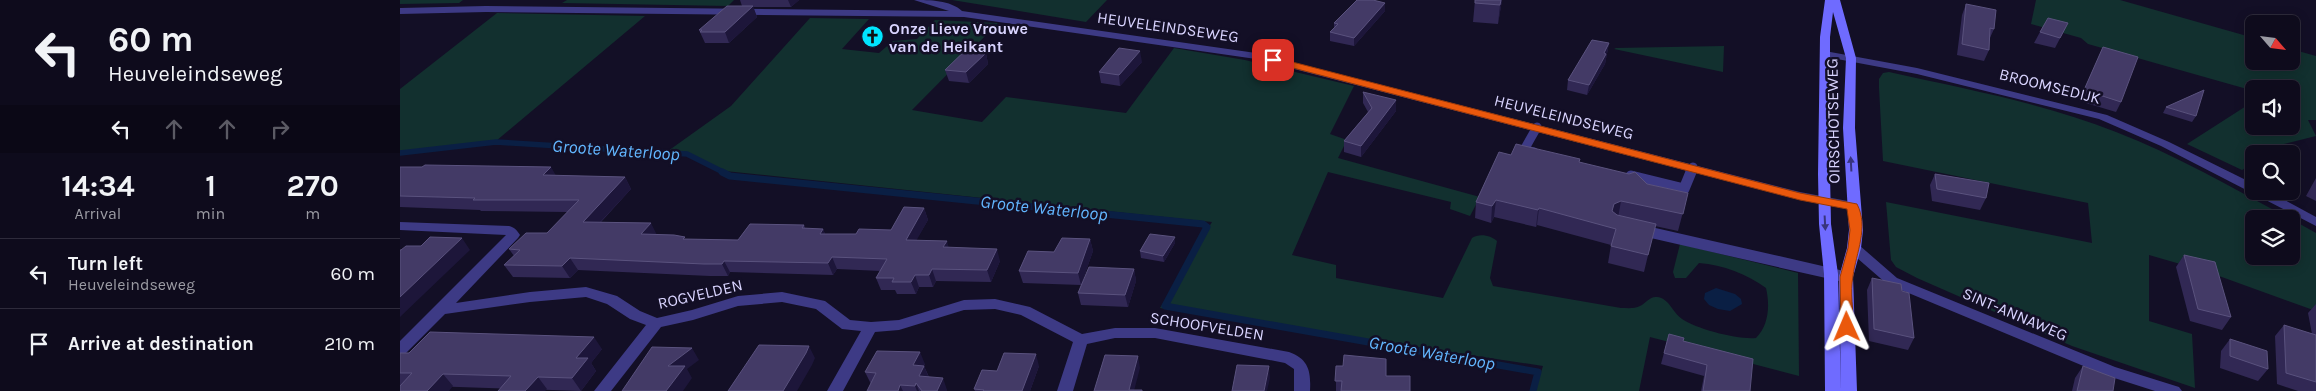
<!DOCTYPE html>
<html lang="en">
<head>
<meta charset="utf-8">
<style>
  body { margin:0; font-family:Karla,sans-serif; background:#1c1929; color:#f1f3f6; height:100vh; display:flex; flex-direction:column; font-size:19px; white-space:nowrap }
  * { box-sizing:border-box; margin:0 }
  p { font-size:16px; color:#9b9ba3 }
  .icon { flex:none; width:28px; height:28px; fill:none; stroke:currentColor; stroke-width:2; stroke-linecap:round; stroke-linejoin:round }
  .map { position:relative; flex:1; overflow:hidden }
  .panel { display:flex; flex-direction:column; background:#0e0b1c; width:400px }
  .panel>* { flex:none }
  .top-card { background:#0e0b1c; color:#f1f3f6; overflow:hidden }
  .needle { width:32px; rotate:118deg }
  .tools { position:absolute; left:1845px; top:15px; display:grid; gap:10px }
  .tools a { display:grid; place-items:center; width:55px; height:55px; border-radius:8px; background:#0e0b1c; box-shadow:0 2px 12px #0003,0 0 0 1px #2e2b3b; font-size:25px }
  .pin { position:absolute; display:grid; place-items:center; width:42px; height:42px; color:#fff; margin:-21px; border-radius:10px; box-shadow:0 2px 8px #0006 }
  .me { position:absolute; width:55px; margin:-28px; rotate:359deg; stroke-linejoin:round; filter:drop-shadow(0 0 4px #0008) }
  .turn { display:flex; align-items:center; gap:18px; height:105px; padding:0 25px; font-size:22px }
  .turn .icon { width:65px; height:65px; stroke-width:2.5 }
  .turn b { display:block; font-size:35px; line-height:42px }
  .lanes { display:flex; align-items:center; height:48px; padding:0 25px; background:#0003; justify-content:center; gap:25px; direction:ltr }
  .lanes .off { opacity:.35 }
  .eta { display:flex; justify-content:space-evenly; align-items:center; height:85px; text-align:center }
  .eta b { font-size:30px; font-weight:700; line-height:35px }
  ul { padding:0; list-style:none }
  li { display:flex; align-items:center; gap:15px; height:70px; padding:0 25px; border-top:1px solid #2e2b3b }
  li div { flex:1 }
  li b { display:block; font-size:19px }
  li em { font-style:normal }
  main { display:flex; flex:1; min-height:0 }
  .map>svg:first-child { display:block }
</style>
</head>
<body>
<main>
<section class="panel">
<div class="top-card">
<div class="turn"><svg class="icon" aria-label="left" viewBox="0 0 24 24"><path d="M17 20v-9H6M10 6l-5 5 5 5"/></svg><div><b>60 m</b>Heuveleindseweg</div></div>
<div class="lanes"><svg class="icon" aria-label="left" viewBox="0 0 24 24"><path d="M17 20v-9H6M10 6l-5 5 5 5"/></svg><svg class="icon off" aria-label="ahead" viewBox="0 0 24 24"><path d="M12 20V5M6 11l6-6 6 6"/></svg><svg class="icon off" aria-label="ahead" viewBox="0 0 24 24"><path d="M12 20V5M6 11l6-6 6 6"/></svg><svg class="icon off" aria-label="right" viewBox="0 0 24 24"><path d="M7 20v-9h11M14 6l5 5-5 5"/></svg></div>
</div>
<div class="eta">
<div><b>14:34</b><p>Arrival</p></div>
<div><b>1</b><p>min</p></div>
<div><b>270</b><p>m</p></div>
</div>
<ul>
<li><svg class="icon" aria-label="left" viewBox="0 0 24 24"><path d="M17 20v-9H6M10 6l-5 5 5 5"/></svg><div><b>Turn left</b><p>Heuveleindseweg</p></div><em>60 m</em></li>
<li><svg class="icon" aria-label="arrive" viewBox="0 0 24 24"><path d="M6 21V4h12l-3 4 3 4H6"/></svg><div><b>Arrive at destination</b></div><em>210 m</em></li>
</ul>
</section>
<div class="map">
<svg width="1916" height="391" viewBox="0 0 1916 391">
  <rect width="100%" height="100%" fill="#130f26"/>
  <!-- green -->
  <path fill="#12302f" d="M 0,0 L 63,0 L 59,3 L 0,4 Z
    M 167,0 L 334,0 L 328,6 L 162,3 Z
    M 552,0 L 707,0 L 686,22 Z
    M 1636,0 L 1720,0 L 1854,38 L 1854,61 L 1891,61 L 1891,49 L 1916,56 L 1916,120 L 1908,120 L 1916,136 L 1880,145 L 1867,154 L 1854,154 L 1854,163 L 1842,170 L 1787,144 L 1854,101 L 1854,126 L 1891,126 L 1891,89 L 1854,89 L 1854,91 L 1688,44 L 1681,38 L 1631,24 Z
    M 97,13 L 245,16 L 96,141 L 0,151 L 0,89 Z
    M 410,18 L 469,19 L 442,49 L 479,53 L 493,41 L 517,39 L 535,20 L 598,23 L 512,110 L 582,122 L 606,97 L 726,113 L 774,48 L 845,60 L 954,86 L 930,134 L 947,140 L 938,158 L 1080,197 L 1070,216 L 1050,209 L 1051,202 L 928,172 L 892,255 L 936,265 L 936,278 L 1043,298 L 1072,238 C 1079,233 1091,235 1097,241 L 1090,278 L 1093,286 L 1221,308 C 1227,308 1235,309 1240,306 C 1246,303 1250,296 1257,297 C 1269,298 1272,312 1282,319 C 1297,329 1338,340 1356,338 C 1369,325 1370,305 1366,288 C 1347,274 1323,265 1299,263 L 1286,278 L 1275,278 L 1273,272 L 1280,244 L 1398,273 L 1399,376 L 1250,337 L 1239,391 L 1135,391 L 1143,366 L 760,308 L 812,222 L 325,171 L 277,152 L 268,151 L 331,106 Z
    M 1324,46 L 1323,72 L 1214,49 L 1216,48 Z
    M 1489,72 C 1565,89 1643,103 1716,132 C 1776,155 1832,188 1889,218 L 1891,219 L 1854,219 L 1854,256 L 1891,256 L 1891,219 L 1916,233 L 1916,311 L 1808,272 L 1749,255 L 1749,321 L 1792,334 L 1795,388 L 1672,346 L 1517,278 L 1496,267 L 1491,260 L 1486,202 L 1692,243 L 1688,203 L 1483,161 L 1479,88 L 1479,79 L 1483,73 Z"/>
  <!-- water -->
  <path fill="#0a1f44" d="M 1316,288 L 1335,294 L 1341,299 L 1342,304 L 1330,311 L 1318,309 L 1309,305 L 1304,299 L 1305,293 Z"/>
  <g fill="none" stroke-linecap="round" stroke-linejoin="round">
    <!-- stream-far1 -->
    <path stroke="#0a1f44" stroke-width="5.5" d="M 0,153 L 96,142 L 287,154 L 325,173"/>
    <!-- stream -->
    <path stroke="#0a1f44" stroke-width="7" d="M 322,172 L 330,176 L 803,224 L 807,227 L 765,306 L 1138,372 L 1133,391"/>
    <!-- lane-far1 -->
    <path stroke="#3d3a85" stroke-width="9" d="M 1134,152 L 1124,150 L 1137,127
      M 1290,173 L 1293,167"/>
    <!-- lane -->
    <path stroke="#3d3a85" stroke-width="11" d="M 1231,176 L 1284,189 L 1291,172
      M 1240,230 L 1446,277"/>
    <!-- street -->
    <path fill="#3d3a85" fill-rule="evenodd" d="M 514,0 C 530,0 550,0 562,11 L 856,53 L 1400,192 L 1453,202 L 1459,206 L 1453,210 L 1400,200 L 856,59 L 564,17 L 86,12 L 0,14 L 0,8 L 86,6 L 549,11 Z
      M 1425,51 L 1517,68 L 1707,115 L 1769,142 L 1854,184 L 1854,191 L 1868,191 L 1916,217 L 1916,226 L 1761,146 L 1699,119 L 1517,74 L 1421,56 L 1421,52 Z
      M 0,222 L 109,226 C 114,227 117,230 120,235 L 118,238 L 56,303 L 130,292 L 186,287 L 217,296 L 240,311 L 257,318 L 292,310 L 338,296 L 382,292 L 425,301 L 450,320 L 471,322 L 499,320 L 564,300 L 595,299 L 630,307 L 682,334 L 715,328 L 755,328 L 889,352 C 909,359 911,372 910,391 L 894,391 L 894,369 L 885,363 L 755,338 L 715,338 L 687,344 L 673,391 L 657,391 L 673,342 L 621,315 L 595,309 L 564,310 L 499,330 L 475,332 L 443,391 L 427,391 L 461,331 L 442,329 L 416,309 L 382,302 L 338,306 L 293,320 L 261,327 L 211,391 L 194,391 L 246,325 L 230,319 L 207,304 L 186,297 L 130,302 L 45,314 L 5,354 L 0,356 L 0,341 L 106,235 L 0,230 Z
      M 1454,244 L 1459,245 L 1497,278 L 1715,367 L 1779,387 L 1782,391 L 1755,391 L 1705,375 L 1487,284 L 1449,251 L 1447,248 L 1449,245 Z"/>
    <!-- secondary -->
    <path fill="#6f6bff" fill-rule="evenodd" d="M 1425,0 L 1440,0 L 1456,58 L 1455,128 L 1463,230 L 1461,248 L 1453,277 L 1457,391 L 1441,391 L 1439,277 L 1447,248 L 1449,230 L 1443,128 L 1446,58 L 1433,12 L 1430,37 L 1430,174 L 1431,224 L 1438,274 L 1441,391 L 1425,391 L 1424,274 L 1419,224 L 1418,174 L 1420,37 Z"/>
  </g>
  <!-- wall -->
  <path fill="#312854" d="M 340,0 L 399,0 L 391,7 L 353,7 L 357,17 L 329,43 L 305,43 L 299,30 L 342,6 Z
    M 1075,0 L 1102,0 L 1098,24 L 1073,22 Z
    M 985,3 L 985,11 L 954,46 L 930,41 L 930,32 L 934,28 L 934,23 Z
    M 1566,4 L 1594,29 L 1589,40 L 1589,50 L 1584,61 L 1557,55 L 1562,15 Z
    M 1668,23 L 1655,48 L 1634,43 L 1640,32 Z
    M 1209,43 L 1205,64 L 1187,95 L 1167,90 L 1168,80 Z
    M 1703,47 L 1721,102 L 1716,112 L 1679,101 Z
    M 586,53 L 588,64 L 569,83 L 549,81 L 545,70 Z
    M 742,62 L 720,86 L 701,83 L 699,72 Z
    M 963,92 L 996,111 L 961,157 L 944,152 L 944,141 L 968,112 L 963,103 Z
    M 1766,107 L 1796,116 L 1792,122 L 1763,113 Z
    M 1111,155 L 1179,163 L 1247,184 L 1288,193 L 1278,231 L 1255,226 L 1244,272 L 1208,263 L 1211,245 L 1137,225 L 1136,227 L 1094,217 L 1091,223 L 1075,218 L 1076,202 Z
    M 0,167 L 156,176 L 225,177 L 231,189 L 201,222 L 257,235 L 286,239 L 338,240 L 404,225 L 405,228 L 423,229 L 425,234 L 456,234 L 491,230 L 524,208 L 528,220 L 516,240 L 600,261 L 591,282 L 536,281 L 533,287 L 519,287 L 516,294 L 497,294 L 495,290 L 481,290 L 476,278 L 481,271 L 437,269 L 433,275 L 330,272 L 328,276 L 310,276 L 178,270 L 170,278 L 113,277 L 104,265 L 114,256 L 109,249 L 147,233 L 168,212 L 81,211 L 80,210 L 0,207 Z
    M 1535,174 L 1586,198 L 1580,210 L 1532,201 L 1530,185 Z
    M 1916,178 L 1916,201 L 1906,196 Z
    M 690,239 L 693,251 L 681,285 L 623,283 L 619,271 L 654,252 Z
    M 775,243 L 764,262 L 741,258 L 740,251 Z
    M 1784,255 L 1831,317 L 1822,330 L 1790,321 L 1776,267 Z
    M 734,269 L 736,281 L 728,307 L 681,305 L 678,293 Z
    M 1472,278 L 1502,291 L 1514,338 L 1508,350 L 1469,341 L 1467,290 Z
    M 1916,304 L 1916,391 L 1898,391 L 1877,384 L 1875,336 L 1884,325 L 1912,334 L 1908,313 Z
    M 1269,334 L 1283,341 L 1350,391 L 1301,391 L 1304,376 L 1261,364 Z
    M 1830,339 L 1868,369 L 1858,381 L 1820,368 L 1821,351 Z
    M 202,349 L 191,363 L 196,371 L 181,391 L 0,385 L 0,353 Z
    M 525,364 L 524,366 L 529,377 L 547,390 L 547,391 L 467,391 L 471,384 L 465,372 Z
    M 639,366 L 630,391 L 575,391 L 574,389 L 597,371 Z
    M 936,366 L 986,376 L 1010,391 L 936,391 Z
    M 1683,366 L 1713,391 L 1672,391 L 1675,378 Z"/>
  <!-- shaded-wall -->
  <path fill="#1d163a" d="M 388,0 L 399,0 L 391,7 Z
    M 1101,0 L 1102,0 L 1098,24 L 1100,5 Z
    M 985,3 L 985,11 L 954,46 L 954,38 Z
    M 353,6 L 357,17 L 329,43 L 325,32 Z
    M 1209,43 L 1205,64 L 1187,95 L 1189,85 Z
    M 740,51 L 742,62 L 720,86 L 719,75 Z
    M 586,53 L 588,64 L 569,83 L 566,72 Z
    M 996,100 L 996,111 L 961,157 L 961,146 Z
    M 151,167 L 158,179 L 143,175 Z
    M 225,177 L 231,189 L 190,233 L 183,222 Z
    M 1096,200 L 1094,217 L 1091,223 L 1092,206 Z
    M 1221,201 L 1218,218 L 1210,220 L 1214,204 Z
    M 524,208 L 528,220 L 510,252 L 506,240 Z
    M 1139,208 L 1137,225 L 1136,227 L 1138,210 Z
    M 251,223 L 257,235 L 241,234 Z
    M 423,229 L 428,241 L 420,234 Z
    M 775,237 L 775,243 L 764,262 L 763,256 Z
    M 62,238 L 70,250 L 0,317 L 0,297 Z
    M 690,239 L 693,251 L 681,285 L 678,273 Z
    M 547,241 L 550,252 L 543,247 Z
    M 597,249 L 600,261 L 591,282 L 587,270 Z
    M 432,257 L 437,269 L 433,275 L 428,263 Z
    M 170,258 L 178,270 L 170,278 L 162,266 Z
    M 324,261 L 330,272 L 328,276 L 322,264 Z
    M 532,269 L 536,281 L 533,287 L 529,275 Z
    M 734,269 L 736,281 L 728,307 L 725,295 Z
    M 515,275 L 519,287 L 516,294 L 511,282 Z
    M 194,337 L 202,349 L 191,363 L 196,371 L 181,391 L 172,378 L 176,358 Z
    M 409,346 L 415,358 L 412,365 L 397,391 L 383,391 Z
    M 292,348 L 299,360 L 287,369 L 292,378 L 283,391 L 266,391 L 268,366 Z
    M 520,352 L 525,364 L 518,377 L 513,365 Z
    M 636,354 L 639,366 L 630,391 L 622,391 Z
    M 738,356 L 740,368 L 734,391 L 729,390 Z
    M 524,366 L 529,378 L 519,376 Z
    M 869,366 L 870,378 L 867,391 L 864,391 Z
    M 43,374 L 53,386 L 49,391 L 27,391 Z
    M 138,377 L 147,389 L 145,391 L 125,391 Z
    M 543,378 L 547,390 L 547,391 L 537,391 Z
    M 516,383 L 519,391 L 517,391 L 515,386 Z
    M 500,385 L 503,391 L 498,391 Z"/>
  <!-- building -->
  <path fill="#433a66" stroke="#5a527e" d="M 957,0 L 973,0 L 985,3 L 954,38 L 930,32 L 938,24 L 934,23 Z
    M 1075,0 L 1101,0 L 1100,5 L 1075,3 Z
    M 1566,4 L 1596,10 L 1594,29 L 1590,28 L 1589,50 L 1562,44 Z
    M 327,6 L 353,6 L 325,32 L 300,32 L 302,30 L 299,30 Z
    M 1648,18 L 1668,23 L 1660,38 L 1640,32 Z
    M 1192,40 L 1209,43 L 1204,53 L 1206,54 L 1189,85 L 1168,80 Z
    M 574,42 L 586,53 L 566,72 L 545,70 Z
    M 1703,47 L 1738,57 L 1721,102 L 1684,90 Z
    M 719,48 L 740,51 L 719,75 L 699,72 Z
    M 1804,90 L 1796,116 L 1766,107 Z
    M 963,92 L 996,100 L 961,146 L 944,141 L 972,108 Z
    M 1116,144 L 1180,159 L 1179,162 L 1229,174 L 1235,172 L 1247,184 L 1288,193 L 1283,214 L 1221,201 L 1214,204 L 1212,211 L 1217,215 L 1256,224 L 1248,255 L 1211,246 L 1216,229 L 1139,208 L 1138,210 L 1096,200 L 1092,206 L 1076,202 L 1099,152 L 1111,155 Z
    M 25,165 L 151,167 L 143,175 L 225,177 L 183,222 L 251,223 L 241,234 L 274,235 L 285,237 L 283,239 L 338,240 L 350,224 L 404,225 L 402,228 L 423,229 L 420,234 L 456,234 L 459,229 L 491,230 L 504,207 L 524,208 L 506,240 L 547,241 L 543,247 L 597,249 L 587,270 L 532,269 L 529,275 L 515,275 L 511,282 L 492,282 L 494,278 L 476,278 L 487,259 L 432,257 L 428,263 L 324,261 L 322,264 L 304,264 L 170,258 L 162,266 L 104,265 L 120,250 L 109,249 L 126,233 L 147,233 L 179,200 L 73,200 L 75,198 L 0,196 L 0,167 L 22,167 Z
    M 1535,174 L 1589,183 L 1586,198 L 1537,189 Z
    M 750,234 L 775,237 L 763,256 L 740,251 Z
    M 30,237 L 62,238 L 0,297 L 0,250 L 1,250 L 6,246 L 21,246 Z
    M 662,238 L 690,239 L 678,273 L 619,271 L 628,251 L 654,252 Z
    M 1784,255 L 1815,262 L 1831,317 L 1798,309 Z
    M 689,267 L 734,269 L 725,295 L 678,293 Z
    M 1472,278 L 1501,284 L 1502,291 L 1509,293 L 1514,338 L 1474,329 Z
    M 1884,325 L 1916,335 L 1916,382 L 1886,373 Z
    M 30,332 L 194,337 L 176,358 L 188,358 L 172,378 L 138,377 L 125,391 L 98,391 L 111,376 L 43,374 L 27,391 L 0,391 L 0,386 L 12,373 L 0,373 L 0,353 L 9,353 Z
    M 1269,334 L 1284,338 L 1283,341 L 1353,359 L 1350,391 L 1303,391 L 1307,365 L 1264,353 Z
    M 1830,339 L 1867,351 L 1868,369 L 1830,356 Z
    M 359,345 L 409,346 L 406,353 L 383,391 L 328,391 Z
    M 252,347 L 292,348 L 268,366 L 285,366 L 266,391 L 222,391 Z
    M 477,351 L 520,352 L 513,365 L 524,366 L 519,376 L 543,378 L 537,391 L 522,391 L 516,383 L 515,386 L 500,385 L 498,391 L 467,391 L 476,373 L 465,372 Z
    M 604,353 L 636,354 L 622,391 L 583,391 L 584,390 L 574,389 L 582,370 L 597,371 Z
    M 705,355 L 738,356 L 729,390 L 742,390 L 742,391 L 694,391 Z
    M 944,355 L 986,359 L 986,376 L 1010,376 L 1010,391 L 941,391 L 942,381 L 935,381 L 936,366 L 943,366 Z
    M 837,365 L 869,366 L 864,391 L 832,391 Z
    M 1683,366 L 1715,378 L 1713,391 L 1677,391 Z"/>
  <!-- one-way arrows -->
  <defs><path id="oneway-solid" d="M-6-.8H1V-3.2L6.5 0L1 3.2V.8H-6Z" transform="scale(1.25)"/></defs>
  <g fill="#38347d">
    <use href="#oneway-solid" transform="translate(1451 164) rotate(-93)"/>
    <use href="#oneway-solid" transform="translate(1425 223) rotate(87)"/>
  </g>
  <!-- route -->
  <path fill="#ea580c" stroke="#983908" d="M 873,57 L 1400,193 L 1457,204 C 1469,227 1456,253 1453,276 C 1450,292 1453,311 1454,327 L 1447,332 L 1441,327 L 1440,277 L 1448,248 L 1450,230 L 1447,209 L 1400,200 L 870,62 L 868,60 Z"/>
  <!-- icons -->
  <defs>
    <symbol id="church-disc" viewBox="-11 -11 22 22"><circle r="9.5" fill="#00e5ff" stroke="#130f26"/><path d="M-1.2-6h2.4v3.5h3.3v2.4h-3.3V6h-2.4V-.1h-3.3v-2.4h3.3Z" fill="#111"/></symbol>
  </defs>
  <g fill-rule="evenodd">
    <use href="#church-disc" x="460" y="24" width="25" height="25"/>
  </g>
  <g text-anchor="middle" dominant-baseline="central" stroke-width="5" stroke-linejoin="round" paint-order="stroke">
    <!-- street labels -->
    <g font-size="16" fill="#d9d4ff" stroke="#130f26">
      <text transform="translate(768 27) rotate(8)">HEUVELEINDSEWEG</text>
      <text transform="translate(1650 86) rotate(14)">BROOMSEDIJK</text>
      <text transform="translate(1164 117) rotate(14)">HEUVELEINDSEWEG</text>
      <text transform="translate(1433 121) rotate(-91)">OIRSCHOTSEWEG</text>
      <text transform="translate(300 294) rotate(-13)">ROGVELDEN</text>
      <text transform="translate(1615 314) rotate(23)">SINT-ANNAWEG</text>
      <text transform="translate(807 326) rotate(9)">SCHOOFVELDEN</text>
    </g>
    <!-- poi labels -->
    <g font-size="16" font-weight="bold" fill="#d9d4ff" stroke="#130f26" text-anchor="start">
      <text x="489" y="28">Onze Lieve Vrouwe<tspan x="489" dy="18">van de Heikant</tspan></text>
    </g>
    <!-- water labels -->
    <g font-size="18" font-style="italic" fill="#62b6ff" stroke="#130f26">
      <text transform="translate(216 150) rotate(4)">Groote Waterloop</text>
      <text transform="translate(644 208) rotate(6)">Groote Waterloop</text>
      <text transform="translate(1032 353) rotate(10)">Groote Waterloop</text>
    </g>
  </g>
</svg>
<div class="tools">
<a><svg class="needle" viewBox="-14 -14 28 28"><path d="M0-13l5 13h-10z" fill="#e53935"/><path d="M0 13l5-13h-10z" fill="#9b9ba3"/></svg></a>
<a><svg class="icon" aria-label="sound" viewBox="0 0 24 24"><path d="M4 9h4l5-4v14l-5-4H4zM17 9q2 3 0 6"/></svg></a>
<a><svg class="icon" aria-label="search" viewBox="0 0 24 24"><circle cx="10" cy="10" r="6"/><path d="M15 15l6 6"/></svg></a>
<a><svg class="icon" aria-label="layers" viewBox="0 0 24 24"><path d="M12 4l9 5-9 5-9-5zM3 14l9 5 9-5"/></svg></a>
</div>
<div class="pin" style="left:873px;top:60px;background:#d93025"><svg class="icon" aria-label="arrive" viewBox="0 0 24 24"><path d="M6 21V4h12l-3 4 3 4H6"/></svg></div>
<svg class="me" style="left:1447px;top:327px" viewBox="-20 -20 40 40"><path d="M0-17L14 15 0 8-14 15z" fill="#ea580c" stroke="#fff" stroke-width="4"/></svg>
</div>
</main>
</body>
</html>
